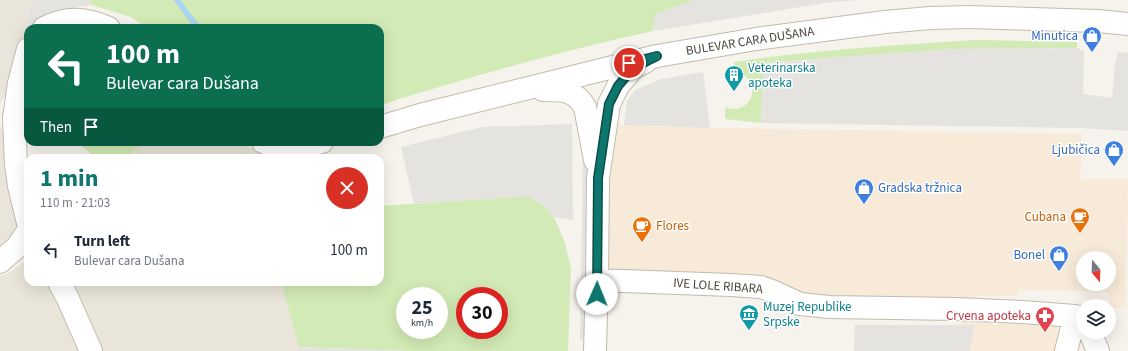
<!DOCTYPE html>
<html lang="en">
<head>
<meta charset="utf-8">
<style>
  body { margin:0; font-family:"Source Sans 3",sans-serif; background:#f6f6f7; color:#1f2937; height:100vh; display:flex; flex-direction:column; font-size:15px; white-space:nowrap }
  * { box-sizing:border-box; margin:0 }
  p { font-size:13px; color:#747a83 }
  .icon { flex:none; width:22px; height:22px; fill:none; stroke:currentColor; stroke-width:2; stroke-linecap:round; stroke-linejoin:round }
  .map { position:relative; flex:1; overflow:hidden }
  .sheet { position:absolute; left:24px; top:154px; width:360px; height:132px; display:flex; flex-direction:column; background:#fff; border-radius:12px; box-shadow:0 4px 16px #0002 }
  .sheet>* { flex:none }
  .banner { position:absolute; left:24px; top:24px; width:360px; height:122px; border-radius:12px; box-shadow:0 4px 16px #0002; background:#0b6e4f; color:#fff; overflow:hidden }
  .needle { width:26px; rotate:161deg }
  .controls { position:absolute; left:1076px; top:251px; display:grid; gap:8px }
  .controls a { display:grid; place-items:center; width:40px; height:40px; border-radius:50%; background:#fff; box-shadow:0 4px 16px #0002; font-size:20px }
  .speed { position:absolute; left:396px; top:287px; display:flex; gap:8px; font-size:20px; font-weight:700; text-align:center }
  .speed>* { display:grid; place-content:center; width:52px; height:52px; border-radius:50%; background:#fff; box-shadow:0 4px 16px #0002; line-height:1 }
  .speed small { font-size:10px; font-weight:400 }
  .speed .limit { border:6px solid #d22; background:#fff; color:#111 }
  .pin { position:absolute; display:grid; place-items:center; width:34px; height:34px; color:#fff; margin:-17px; border:2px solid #fff; border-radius:50%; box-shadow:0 1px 4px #0007 }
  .me { position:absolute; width:44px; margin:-22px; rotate:1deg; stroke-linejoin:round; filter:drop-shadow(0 0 3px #0008) }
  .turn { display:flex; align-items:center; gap:14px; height:84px; padding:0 16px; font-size:18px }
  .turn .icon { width:52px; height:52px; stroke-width:2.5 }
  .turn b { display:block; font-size:28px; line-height:34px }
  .then { display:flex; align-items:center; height:38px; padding:0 16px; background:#0003; gap:8px; font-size:15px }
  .round { display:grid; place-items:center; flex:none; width:42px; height:42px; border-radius:21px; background:#f6f6f7 }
  .overview { display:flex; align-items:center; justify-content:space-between; height:68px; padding:0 16px }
  h1 { font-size:24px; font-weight:700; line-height:30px; color:#0f766e }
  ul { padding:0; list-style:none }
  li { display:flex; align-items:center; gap:12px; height:56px; padding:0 16px }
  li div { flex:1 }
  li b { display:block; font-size:15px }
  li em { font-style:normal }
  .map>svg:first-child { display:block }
</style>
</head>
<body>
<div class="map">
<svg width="1128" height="351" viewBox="0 0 1128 351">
  <rect width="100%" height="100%" fill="#f6f3ec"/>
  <!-- residential -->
  <path fill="#eae5da" d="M 0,0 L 33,0 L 27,12 L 30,28 L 28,28 L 28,31 L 18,50 L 6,95 L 0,103 Z
    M 0,126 L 4,130 L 20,236 L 0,256 Z
    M 145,142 L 242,142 L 247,146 L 264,154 L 261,158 L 125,158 Z
    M 25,261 L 28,261 L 28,282 L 55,282 L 87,351 L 0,351 L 0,276 L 9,273 Z
    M 65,282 L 281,282 L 299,347 L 299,351 L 98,351 Z"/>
  <!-- commercial -->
  <path fill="#f7ead8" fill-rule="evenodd" d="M 610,125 L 710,128 L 1082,134 L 1080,179 L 1128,179 L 1126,308 L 1109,308 L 1109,294 L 1106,291 L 1019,290 L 1018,296 L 977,296 L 976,310 L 785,298 L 597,280 ZM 1083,258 L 1109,258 L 1109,284 L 1083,284 Z
    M 960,319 L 1056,325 L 1060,332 L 1057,351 L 955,351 Z"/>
  <!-- green -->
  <path fill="#d2eab5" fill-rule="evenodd" d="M 91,0 L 696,0 L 655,14 L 653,31 C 561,51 470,77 380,105 L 380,28 L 147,28 L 131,17 L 91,5 Z
    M 975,40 L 1077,42 L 1077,48 L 952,49 L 763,63 L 761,123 L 725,119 L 725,107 C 751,118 767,79 734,71 L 734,62 C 814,50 895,45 975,40 Z
    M 77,142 L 145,142 L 125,158 L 96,158 Z
    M 528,196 L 543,205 L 554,217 L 565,243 L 571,269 L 568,351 L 409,351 L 299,347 L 281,282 L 380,282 L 380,206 ZM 405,296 L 439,296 L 439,330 L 405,330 ZM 465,296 L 499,296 L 499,330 L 465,330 Z"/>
  <!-- parking -->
  <path fill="#e5e3e0" d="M 33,0 L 91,0 L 91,5 L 58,10 L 47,14 L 30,28 L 27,12 Z
    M 696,0 L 859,0 L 825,3 L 653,31 L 655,14 Z
    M 1077,48 L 1084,51 L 1083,94 L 1112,98 L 1115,64 L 1118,52 L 1128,53 L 1128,131 L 1082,128 L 761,123 L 763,63 L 952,49 Z
    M 703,72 L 710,128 L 624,125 L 627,101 L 635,90 L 661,79 Z
    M 572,124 L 573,220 L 554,217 L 543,205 L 528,196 L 414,204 L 401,147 L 482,127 Z
    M 583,154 L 594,154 L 591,339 L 580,339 Z
    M 855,325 L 975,325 L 969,351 L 854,351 Z
    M 299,347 L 409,351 L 299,351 Z"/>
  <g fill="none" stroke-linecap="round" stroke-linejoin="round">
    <!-- stream -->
    <path stroke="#a9d4f2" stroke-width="5.5" d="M 177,0 L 198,28"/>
    <defs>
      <path id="minor" d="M 44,28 C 67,16 86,18 109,28
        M 28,49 L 19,83 L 14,118 L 16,164 L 19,186 L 28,223
        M 543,90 C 562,90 574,89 585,107 L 595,160
        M 380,127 L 420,115 L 657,56 L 756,39 L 885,22 L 930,18 L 969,17 L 1098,21 L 1128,24
        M 263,142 C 284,153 300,147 322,142
        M 0,262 L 17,247 L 28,231
        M 597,280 L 731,285 L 761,287 L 772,291 L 800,304 L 829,307 L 956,309 L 1022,312 L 1075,316 L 1083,319
        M 59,282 L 68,299 L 91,351
        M 1090,332 L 1098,351
        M 595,351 L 597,280 L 598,178 L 609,104 L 618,86 L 633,68 L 645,62
        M 1066,351 L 1075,316"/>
    </defs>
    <!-- minor casing -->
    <use href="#minor" stroke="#c2bbae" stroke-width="24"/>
    <!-- minor -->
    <use href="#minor" stroke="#fff" stroke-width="22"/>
  </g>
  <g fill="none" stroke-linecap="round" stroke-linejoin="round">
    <defs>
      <path id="route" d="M 597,294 L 598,178 L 609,104 L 618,86 L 633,68 L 657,56 L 629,63"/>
    </defs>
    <!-- route casing -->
    <use href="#route" stroke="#0a4d48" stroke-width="10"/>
    <!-- route -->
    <use href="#route" stroke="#0f766e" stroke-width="7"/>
  </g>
  <!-- icons -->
  <defs>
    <symbol id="shop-pin" viewBox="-11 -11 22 30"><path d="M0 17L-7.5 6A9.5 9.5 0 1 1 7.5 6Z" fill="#3f7fe0" stroke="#fff"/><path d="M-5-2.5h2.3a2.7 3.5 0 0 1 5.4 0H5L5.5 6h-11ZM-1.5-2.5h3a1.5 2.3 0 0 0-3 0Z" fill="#fff"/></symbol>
    <symbol id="building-pin" viewBox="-11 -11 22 30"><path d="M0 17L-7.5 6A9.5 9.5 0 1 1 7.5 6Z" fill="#0f9aa8" stroke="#fff"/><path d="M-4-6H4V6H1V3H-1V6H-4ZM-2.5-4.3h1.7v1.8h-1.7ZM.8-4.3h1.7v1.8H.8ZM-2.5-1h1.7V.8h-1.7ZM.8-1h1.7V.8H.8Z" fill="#fff"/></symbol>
    <symbol id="cafe-pin" viewBox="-11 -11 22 30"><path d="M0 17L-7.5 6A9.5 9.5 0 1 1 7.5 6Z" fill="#e8710a" stroke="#fff"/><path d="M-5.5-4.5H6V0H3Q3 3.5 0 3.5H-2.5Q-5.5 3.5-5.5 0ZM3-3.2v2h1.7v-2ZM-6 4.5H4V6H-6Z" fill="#fff"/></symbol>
    <symbol id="museum-pin" viewBox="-11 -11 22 30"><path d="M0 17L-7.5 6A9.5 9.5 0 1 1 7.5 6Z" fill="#0f9aa8" stroke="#fff"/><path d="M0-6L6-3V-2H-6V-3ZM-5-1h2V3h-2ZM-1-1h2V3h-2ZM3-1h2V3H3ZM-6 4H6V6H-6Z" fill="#fff"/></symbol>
    <symbol id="pharmacy-pin" viewBox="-11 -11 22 30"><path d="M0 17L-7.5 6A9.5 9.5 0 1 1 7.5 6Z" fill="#e0444e" stroke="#fff"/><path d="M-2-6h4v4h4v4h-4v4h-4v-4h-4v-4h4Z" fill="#fff"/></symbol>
  </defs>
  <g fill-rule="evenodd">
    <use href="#shop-pin" x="1081" y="25" width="22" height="30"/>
    <use href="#building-pin" x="723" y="64" width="22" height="30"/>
    <use href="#shop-pin" x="1103" y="139" width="22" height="30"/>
    <use href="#shop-pin" x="853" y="177" width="22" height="30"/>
    <use href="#cafe-pin" x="1069" y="206" width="22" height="30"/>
    <use href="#cafe-pin" x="631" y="215" width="22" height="30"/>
    <use href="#shop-pin" x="1048" y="244" width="22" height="30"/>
    <use href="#museum-pin" x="738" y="303" width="22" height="30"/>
    <use href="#pharmacy-pin" x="1034" y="305" width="22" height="30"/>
  </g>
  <g text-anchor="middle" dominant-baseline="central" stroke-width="3" stroke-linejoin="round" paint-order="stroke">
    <!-- shop labels -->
    <g font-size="13" fill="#366cbe" stroke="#fff" text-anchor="end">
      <text x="1078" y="36">Minutica</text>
      <text x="1100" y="150">Ljubičica</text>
      <text x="878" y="188" text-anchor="start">Gradska tržnica</text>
      <text x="1045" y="255">Bonel</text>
    </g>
    <!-- street labels -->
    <g font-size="13" fill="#4b4439" stroke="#fff">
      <text transform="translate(750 41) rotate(-9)">BULEVAR CARA DUŠANA</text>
      <text transform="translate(718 286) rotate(4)">IVE LOLE RIBARA</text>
    </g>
    <!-- culture labels -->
    <g font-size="13" fill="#0d838f" stroke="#fff" text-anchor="start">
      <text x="748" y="68">Veterinarska<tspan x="748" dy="15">apoteka</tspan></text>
      <text x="763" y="307">Muzej Republike<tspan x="763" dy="15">Srpske</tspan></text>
    </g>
    <!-- food labels -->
    <g font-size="13" fill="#c56008" stroke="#fff" text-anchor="end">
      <text x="1066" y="217">Cubana</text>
      <text x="656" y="226" text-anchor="start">Flores</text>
    </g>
    <!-- health labels -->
    <g font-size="13" fill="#be3a42" stroke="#fff" text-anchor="end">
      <text x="1031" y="316">Crvena apoteka</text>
    </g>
  </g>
</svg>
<div class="controls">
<a><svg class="needle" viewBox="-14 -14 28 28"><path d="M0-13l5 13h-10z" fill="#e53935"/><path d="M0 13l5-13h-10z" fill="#747a83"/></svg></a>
<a><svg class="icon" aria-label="layers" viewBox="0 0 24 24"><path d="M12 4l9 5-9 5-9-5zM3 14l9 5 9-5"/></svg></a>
</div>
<div class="speed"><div>25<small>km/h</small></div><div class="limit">30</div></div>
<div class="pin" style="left:629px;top:63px;background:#d93025"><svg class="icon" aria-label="arrive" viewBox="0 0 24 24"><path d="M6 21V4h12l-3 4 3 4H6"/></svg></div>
<svg class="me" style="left:597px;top:294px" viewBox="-20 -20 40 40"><circle r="19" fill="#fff"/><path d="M0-13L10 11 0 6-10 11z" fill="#0f766e"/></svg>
<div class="banner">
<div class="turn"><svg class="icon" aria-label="left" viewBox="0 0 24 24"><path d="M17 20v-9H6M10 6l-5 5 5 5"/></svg><div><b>100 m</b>Bulevar cara Dušana</div></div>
<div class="then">Then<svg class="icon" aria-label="arrive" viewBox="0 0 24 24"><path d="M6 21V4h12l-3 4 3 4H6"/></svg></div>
</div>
<section class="sheet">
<div class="overview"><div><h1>1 min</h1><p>110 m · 21:03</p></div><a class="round" style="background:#d93025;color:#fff"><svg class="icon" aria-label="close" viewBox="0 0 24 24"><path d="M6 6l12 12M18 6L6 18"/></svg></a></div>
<ul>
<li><svg class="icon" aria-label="left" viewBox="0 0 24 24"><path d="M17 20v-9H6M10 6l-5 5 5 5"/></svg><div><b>Turn left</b><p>Bulevar cara Dušana</p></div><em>100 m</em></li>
</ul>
</section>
</div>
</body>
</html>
